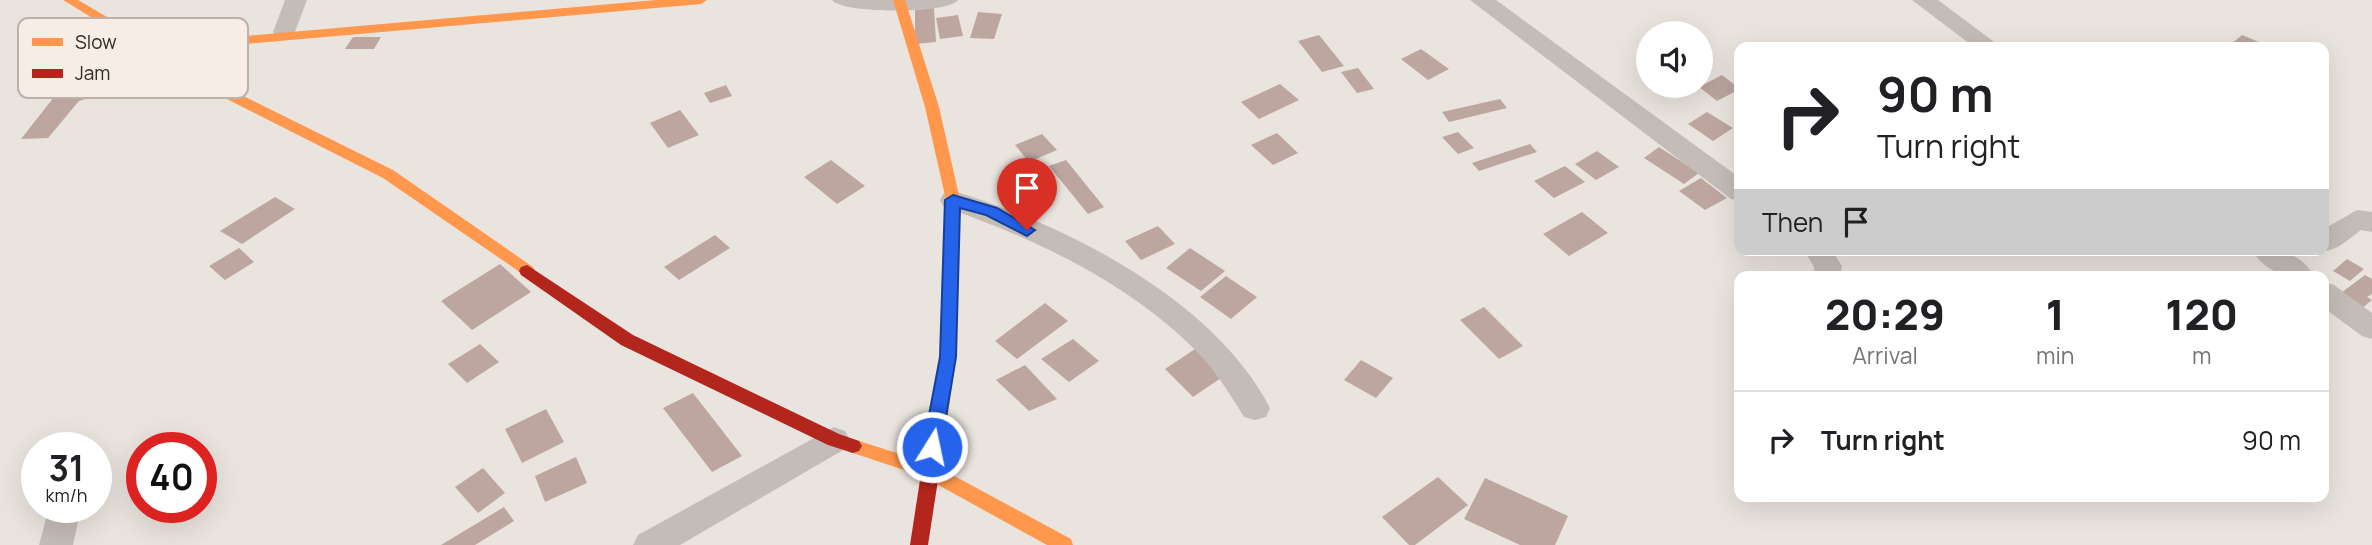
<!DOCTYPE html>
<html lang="en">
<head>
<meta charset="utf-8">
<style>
  body { margin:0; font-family:Manrope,sans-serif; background:#f6f6f6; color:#202124; height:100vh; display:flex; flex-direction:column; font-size:26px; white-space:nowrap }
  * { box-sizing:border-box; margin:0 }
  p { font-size:23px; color:#757577 }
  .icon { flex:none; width:38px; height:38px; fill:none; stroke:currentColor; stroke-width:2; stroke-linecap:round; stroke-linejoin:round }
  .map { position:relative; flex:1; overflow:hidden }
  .panel { position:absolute; left:1734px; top:271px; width:595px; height:231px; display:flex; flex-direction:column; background:#fff; border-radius:14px; box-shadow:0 7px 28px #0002 }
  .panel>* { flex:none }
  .banner { position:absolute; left:1734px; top:42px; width:595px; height:214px; border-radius:14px; box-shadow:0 7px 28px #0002; background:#fff; color:#202124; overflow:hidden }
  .buttons { position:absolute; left:1636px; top:21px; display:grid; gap:14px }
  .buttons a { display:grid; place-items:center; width:77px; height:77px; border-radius:50%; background:#fff; box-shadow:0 7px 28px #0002; font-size:35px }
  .speed { position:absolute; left:21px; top:432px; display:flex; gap:14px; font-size:35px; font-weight:700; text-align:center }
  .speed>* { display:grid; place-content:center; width:91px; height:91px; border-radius:50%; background:#fff; box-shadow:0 7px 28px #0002; line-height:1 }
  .speed small { font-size:18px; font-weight:400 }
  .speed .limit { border:10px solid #d22; background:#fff; color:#111 }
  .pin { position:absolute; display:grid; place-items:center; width:60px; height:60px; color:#fff; margin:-72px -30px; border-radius:50% 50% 50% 0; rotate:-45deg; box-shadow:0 0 7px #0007 }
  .pin .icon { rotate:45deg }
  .me { position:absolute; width:77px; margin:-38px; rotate:10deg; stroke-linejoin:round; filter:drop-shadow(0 0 5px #0008) }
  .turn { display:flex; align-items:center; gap:24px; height:147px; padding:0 28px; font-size:32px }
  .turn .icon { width:91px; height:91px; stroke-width:2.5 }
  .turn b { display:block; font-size:49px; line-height:60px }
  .then { display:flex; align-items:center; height:66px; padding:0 28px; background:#0003; gap:14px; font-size:26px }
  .eta { display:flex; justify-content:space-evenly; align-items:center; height:119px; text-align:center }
  .eta b { font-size:42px; font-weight:800; line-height:49px }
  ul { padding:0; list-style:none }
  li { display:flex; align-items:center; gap:21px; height:98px; padding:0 28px; border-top:2px solid #e0e0e0 }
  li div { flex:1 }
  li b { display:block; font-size:26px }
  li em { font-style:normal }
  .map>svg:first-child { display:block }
</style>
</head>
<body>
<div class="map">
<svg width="2372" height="545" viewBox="0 0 2372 545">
  <rect width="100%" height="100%" fill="#eae4de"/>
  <!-- building -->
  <path fill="#bda6a0" d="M 934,8 L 936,42 L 915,44 L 915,10 Z
    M 978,12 L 1002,14 L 994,39 L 970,38 Z
    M 958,15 L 963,36 L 940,39 L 936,18 Z
    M 1319,35 L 1344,66 L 1322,72 L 1298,41 Z
    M 2242,35 L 2271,47 L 2230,45 Z
    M 353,37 L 381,37 L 374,49 L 345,49 Z
    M 1421,49 L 1449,69 L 1428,80 L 1401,59 Z
    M 1358,68 L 1374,89 L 1357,93 L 1341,72 Z
    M 124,73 L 129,86 L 79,101 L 48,138 L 21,139 L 54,97 Z
    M 1722,75 L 1740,89 L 1717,101 L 1699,87 Z
    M 1280,84 L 1299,100 L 1259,119 L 1241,102 Z
    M 726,85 L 732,96 L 710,103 L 704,93 Z
    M 1500,99 L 1507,108 L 1449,122 L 1442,112 Z
    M 680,110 L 699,135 L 668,148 L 650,123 Z
    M 1707,112 L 1733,128 L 1713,141 L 1688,124 Z
    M 1458,132 L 1474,148 L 1458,154 L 1442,137 Z
    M 1277,133 L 1298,153 L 1273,165 L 1251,145 Z
    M 1042,134 L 1057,150 L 1029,162 L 1015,145 Z
    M 1530,144 L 1537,152 L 1479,171 L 1472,163 Z
    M 1659,147 L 1699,173 L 1684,184 L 1644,158 Z
    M 1597,151 L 1619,167 L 1596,180 L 1575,164 Z
    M 831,160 L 865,186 L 837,204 L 804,177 Z
    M 1066,160 L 1104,207 L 1088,214 L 1049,166 Z
    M 1565,166 L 1585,182 L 1554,198 L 1534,181 Z
    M 1701,178 L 1727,198 L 1705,210 L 1679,191 Z
    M 275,197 L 295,209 L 242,244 L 220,231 Z
    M 1582,212 L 1608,233 L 1569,256 L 1543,234 Z
    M 1158,226 L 1175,244 L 1141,260 L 1125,241 Z
    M 715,235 L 730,248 L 679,280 L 664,267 Z
    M 239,248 L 254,262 L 225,280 L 209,266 Z
    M 1190,248 L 1225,271 L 1201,291 L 1166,268 Z
    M 2347,259 L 2364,269 L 2350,281 L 2333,271 Z
    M 500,264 L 531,292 L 472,330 L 441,301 Z
    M 2365,275 L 2372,279 L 2372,294 L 2367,297 L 2372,300 L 2360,310 L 2337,296 Z
    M 1226,276 L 1257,297 L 1231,319 L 1200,297 Z
    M 1045,303 L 1068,321 L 1017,359 L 995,341 Z
    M 1484,307 L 1523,346 L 1499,359 L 1460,320 Z
    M 1073,339 L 1099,361 L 1069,382 L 1041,359 Z
    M 480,344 L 499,362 L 467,383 L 448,364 Z
    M 1195,349 L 1224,376 L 1193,397 L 1165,369 Z
    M 1361,360 L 1393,378 L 1376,398 L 1344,380 Z
    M 1025,365 L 1057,399 L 1029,411 L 996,380 Z
    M 693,393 L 742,456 L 712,472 L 663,408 Z
    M 546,409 L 564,442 L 522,463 L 505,429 Z
    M 576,457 L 587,483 L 545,502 L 535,476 Z
    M 483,468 L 505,493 L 478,513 L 455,487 Z
    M 1438,477 L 1468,505 L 1415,545 L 1409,545 L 1382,517 Z
    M 1485,478 L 1568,516 L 1555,545 L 1520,545 L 1464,519 Z
    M 504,507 L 514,521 L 475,545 L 441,545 Z"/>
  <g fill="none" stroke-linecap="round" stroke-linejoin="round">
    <!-- street -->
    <path fill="#c4bcb7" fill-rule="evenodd" d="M 285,0 L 307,0 L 293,37 L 277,37 L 273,32 Z
      M 832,0 L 958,0 C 949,14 841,14 832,0 Z
      M 1470,0 L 1496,0 L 1740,178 L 1740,201 L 1731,199 Z
      M 1912,0 L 1938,0 L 2001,47 L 1974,47 Z
      M 953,191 C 1065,224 1215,300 1270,408 L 1266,417 L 1255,420 L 1244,417 C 1231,396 1218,374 1201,356 C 1134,285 1034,238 944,207 L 940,200 L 944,193 Z
      M 2357,210 L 2372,212 L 2372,232 L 2361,230 C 2349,238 2334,255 2318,250 L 2324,250 L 2324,229 Z
      M 1804,250 L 1832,250 L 1842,266 L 1840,276 L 1814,276 L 1814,267 Z
      M 2252,250 C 2278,250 2300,251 2314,276 C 2289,278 2266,274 2252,250 Z
      M 2324,282 L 2334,285 L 2372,313 L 2372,339 L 2362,336 L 2324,308 Z
      M 834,427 L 845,431 L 850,440 L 845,449 L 680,545 L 633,545 L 638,535 Z
      M 49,508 L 81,508 L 73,545 L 39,545 Z"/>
    <!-- slow -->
    <path fill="#ff974d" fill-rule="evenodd" d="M 63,0 L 78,0 L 153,44 L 656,0 L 707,0 L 701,4 L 165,51 L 229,89 L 393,170 L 533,267 L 535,271 L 533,275 L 527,277 L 383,178 L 219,95 Z
      M 893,0 L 905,0 L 939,107 L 960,200 L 956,357 L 946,428 L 943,433 L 937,435 L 931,433 L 928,428 L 940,357 L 946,200 L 925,107 Z
      M 853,439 L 934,465 L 1071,539 L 1073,545 L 1047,545 L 922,476 L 847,451 L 844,446 L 847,441 Z"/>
    <!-- jam -->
    <path fill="#b3261e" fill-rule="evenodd" d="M 527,265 L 633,335 L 839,434 L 859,441 L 862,446 L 859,451 L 853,453 L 828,445 L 621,345 L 521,275 L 519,271 L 521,267 Z
      M 937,421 L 943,423 L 946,428 L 928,545 L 910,545 L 928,428 L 931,423 Z"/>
  </g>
  <!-- route -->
  <path fill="#2563eb" stroke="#184099" stroke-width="2" d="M 953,195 L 997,208 L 1035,230 L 1027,236 L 986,215 L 960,208 L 956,357 L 941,447 L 932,455 L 923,447 L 940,357 L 945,200 Z"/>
  <!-- legend -->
  <rect x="18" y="18" width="230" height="80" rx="10" fill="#f8ede4" stroke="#bdb2ab" stroke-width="2"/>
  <rect x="32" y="38" width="31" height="8" fill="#ff974d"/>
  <rect x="32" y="69" width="31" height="9" fill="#b3261e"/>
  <g font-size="19" fill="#332926">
    <text x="75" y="49">Slow</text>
    <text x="75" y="80">Jam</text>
  </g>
</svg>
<div class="buttons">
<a><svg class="icon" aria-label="sound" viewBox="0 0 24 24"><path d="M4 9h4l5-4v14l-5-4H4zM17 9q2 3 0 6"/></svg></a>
</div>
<div class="speed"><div>31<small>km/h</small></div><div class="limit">40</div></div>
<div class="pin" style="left:1027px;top:230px;background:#d93025"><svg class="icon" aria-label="arrive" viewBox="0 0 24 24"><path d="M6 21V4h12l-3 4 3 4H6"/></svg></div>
<svg class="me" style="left:932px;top:447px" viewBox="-20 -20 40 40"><circle r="17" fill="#2563eb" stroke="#fff" stroke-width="3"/><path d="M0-11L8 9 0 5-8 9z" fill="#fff"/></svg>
<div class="banner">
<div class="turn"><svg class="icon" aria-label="right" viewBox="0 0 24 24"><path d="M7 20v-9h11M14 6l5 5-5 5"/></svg><div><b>90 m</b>Turn right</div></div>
<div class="then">Then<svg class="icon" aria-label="arrive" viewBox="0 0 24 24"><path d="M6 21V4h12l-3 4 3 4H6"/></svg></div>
</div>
<section class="panel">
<div class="eta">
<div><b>20:29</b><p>Arrival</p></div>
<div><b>1</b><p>min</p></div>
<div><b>120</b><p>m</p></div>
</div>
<ul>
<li><svg class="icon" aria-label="right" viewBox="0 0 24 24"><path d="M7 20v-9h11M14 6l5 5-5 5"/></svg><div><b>Turn right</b></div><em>90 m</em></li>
</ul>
</section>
</div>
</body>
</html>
